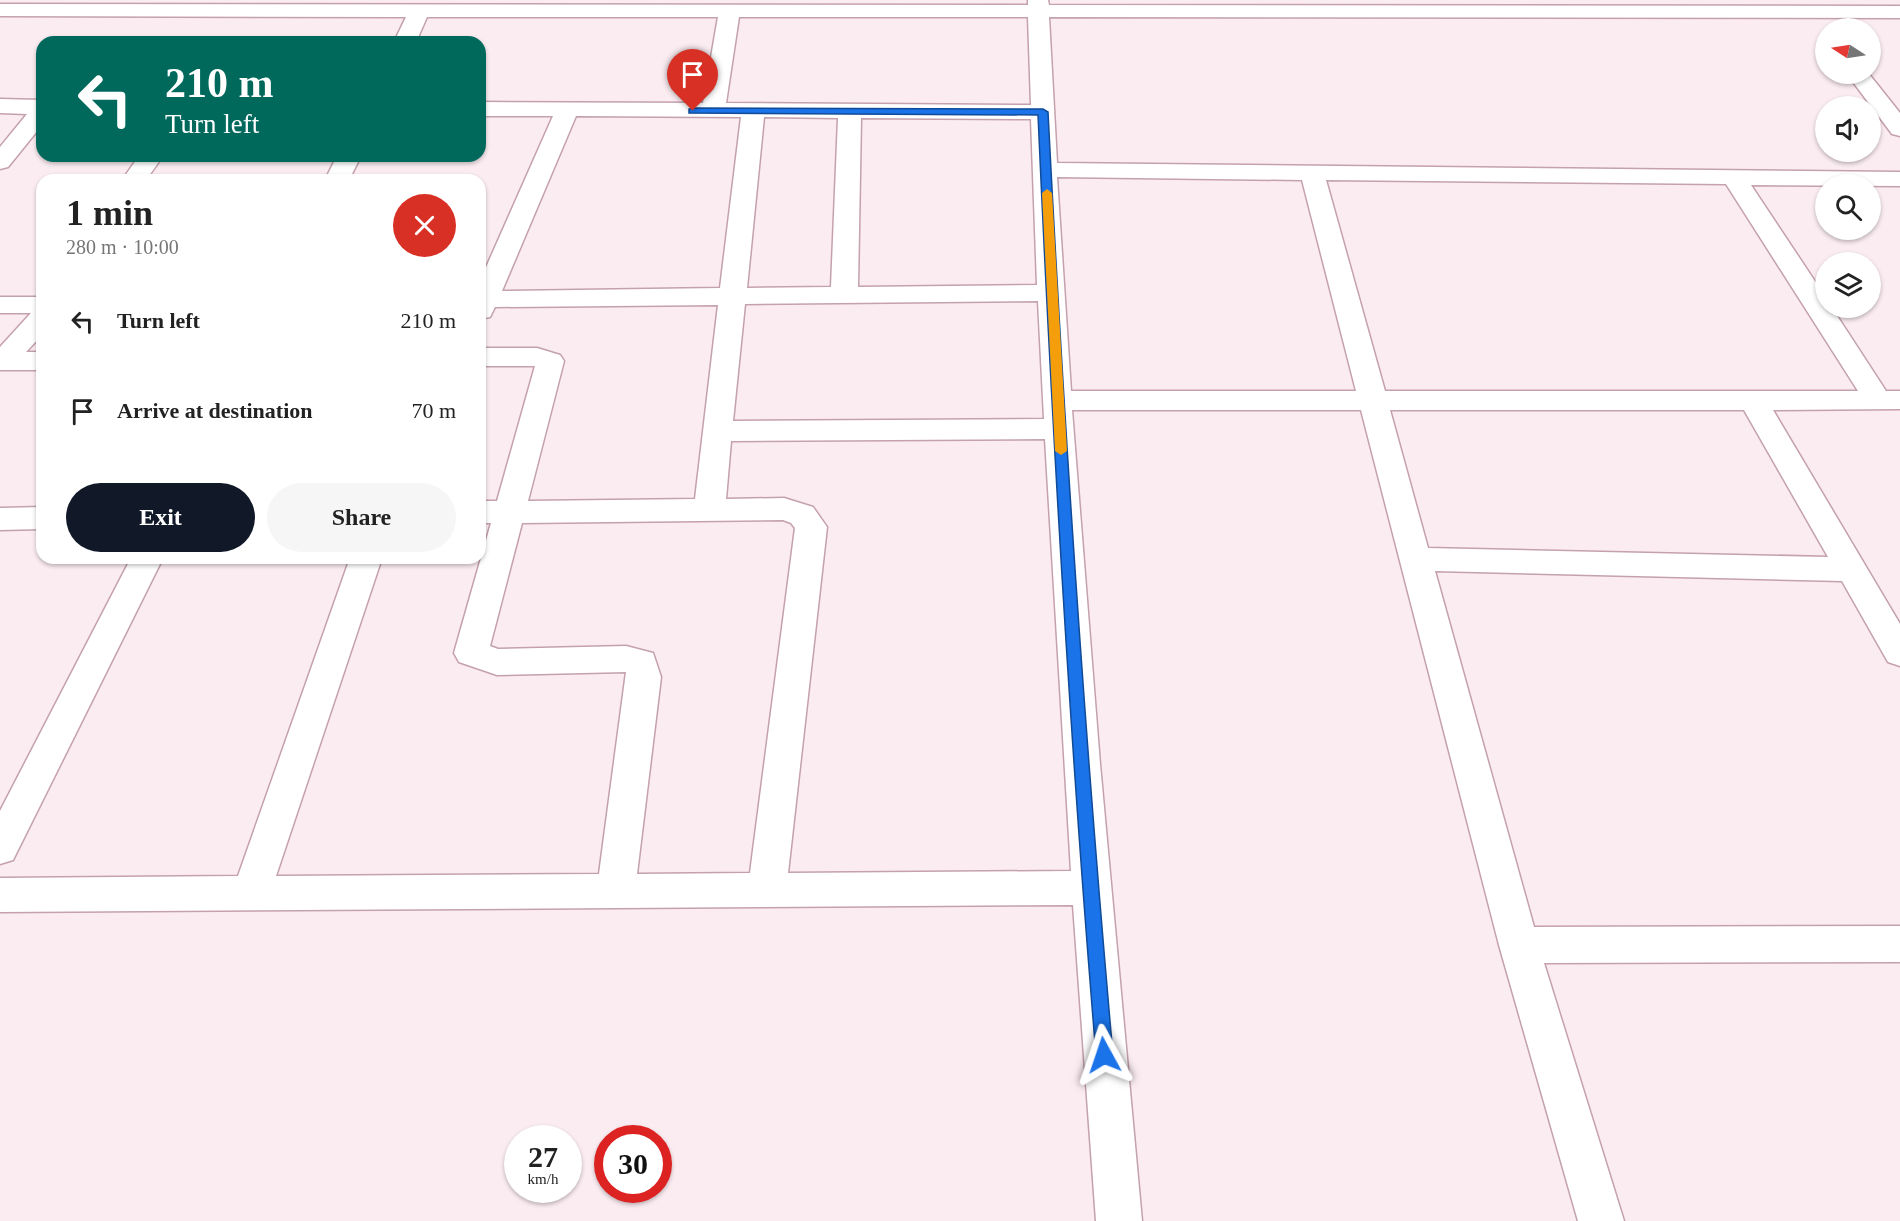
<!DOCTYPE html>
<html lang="en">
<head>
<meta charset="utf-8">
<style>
  body { margin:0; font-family:Georgia,serif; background:#f6f6f6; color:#222; height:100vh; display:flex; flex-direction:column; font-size:22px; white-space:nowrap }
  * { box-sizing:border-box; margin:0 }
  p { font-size:20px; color:#767676 }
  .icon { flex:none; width:33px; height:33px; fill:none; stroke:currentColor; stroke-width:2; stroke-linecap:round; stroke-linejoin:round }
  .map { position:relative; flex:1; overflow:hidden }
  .panel { position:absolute; left:36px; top:174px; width:450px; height:390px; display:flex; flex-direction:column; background:#fff; border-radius:18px; box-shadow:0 2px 4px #0004 }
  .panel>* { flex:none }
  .guide { position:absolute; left:36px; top:36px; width:450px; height:126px; border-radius:18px; box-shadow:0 2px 4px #0004; background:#00695c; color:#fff; overflow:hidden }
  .needle { width:39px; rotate:282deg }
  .buttons { position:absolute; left:1815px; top:18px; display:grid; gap:12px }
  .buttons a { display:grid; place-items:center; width:66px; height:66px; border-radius:50%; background:#fff; box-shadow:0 2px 4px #0004; font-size:30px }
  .speed { position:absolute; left:504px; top:1125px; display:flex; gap:12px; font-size:30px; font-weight:700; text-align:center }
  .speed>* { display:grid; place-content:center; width:78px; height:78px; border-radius:50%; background:#fff; box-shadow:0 2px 4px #0004; line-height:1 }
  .speed small { font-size:15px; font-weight:400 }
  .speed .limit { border:9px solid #d22; background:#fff; color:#111 }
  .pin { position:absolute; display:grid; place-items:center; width:51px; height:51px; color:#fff; margin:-62px -26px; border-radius:50% 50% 50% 0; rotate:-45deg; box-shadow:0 0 6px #0007 }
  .pin .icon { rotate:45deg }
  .me { position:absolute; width:66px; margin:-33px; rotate:355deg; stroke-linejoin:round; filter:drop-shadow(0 0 4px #0008) }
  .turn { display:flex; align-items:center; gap:21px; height:126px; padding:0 30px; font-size:27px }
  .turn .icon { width:78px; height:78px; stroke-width:2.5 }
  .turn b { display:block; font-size:42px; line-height:51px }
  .round { display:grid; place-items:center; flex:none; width:63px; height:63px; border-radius:32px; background:#f6f6f6 }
  .head { display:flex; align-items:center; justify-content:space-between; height:102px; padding:0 30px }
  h1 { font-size:36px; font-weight:800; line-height:45px }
  .cta { display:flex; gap:12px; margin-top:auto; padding:12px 30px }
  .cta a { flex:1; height:69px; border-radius:36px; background:#111827; color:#fff; font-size:24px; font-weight:800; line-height:69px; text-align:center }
  .cta a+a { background:#f6f6f6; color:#222 }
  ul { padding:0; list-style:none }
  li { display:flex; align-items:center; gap:18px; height:90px; padding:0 30px }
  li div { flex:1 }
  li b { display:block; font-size:22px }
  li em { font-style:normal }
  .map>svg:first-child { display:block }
</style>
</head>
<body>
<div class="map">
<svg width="1900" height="1221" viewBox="0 0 1900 1221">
  <rect width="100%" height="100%" fill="#fbecf1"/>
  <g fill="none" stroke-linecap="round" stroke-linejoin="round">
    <defs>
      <path id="street" d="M 1028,0 L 1048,0 L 1049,5 L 1900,6 L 1900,18 L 1049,17 L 1057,163 L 1900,172 L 1900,186 L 1751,185 L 1826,298 L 1826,308 L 1832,308 L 1886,391 L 1900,391 L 1900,409 L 1773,410 L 1900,624 L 1900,666 L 1888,662 L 1842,581 L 1435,571 L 1534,927 L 1900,926 L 1900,962 L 1544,963 L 1624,1221 L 1578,1221 L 1499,945 L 1361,410 L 1072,410 L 1100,764 L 1142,1221 L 1096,1221 L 1073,905 L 0,912 L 0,878 L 238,876 L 350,558 L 382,558 L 276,876 L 599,874 L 626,672 L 497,675 L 459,662 L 454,653 L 491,523 L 480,523 L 480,501 L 497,501 L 535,366 L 480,366 L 480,348 L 537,348 L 560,355 L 564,361 L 528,501 L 695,499 L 718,305 L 495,307 L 490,317 L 480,319 L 480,281 L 553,116 L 480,116 L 480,102 L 703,103 L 718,17 L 427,17 L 416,42 L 394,42 L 406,17 L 0,16 L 0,4 L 1028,5 ZM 739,17 L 1028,17 L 1031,105 L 726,103 ZM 576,116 L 741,117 L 720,288 L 502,291 ZM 764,117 L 838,118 L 831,287 L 747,288 ZM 861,118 L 1031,119 L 1037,285 L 858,287 ZM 1057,177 L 1302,180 L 1356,391 L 1071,391 ZM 1326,180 L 1726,184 L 1858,391 L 1385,391 ZM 1038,301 L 1044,419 L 733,421 L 745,304 ZM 1390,410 L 1744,410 L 1828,557 L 1428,548 ZM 1045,439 L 1071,871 L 788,873 L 827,527 L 813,507 L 784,498 L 726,499 L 731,441 ZM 783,520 L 791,523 L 795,528 L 750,873 L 637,874 L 661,677 L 653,653 L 626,646 L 498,649 L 490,646 L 522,523 Z
        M 1847,74 L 1869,74 L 1900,113 L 1900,136 L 1892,134 Z
        M 0,99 L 42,100 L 42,125 L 8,167 L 0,169 L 0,147 L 27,114 L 0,113 Z
        M 139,156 L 163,156 L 146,180 L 122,180 Z
        M 337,156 L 361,156 L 349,180 L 325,180 Z
        M 0,297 L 42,297 L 42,335 L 26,352 L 42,352 L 42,370 L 0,370 L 0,347 L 31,313 L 0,313 Z
        M 42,507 L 42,529 L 0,530 L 0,508 Z
        M 131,558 L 163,558 L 13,860 L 0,864 L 0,811 Z"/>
    </defs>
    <!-- street casing -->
    <use href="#street" stroke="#c4a1ac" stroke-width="3"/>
    <!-- street -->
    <use href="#street" fill="#fff" fill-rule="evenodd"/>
  </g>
  <!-- route -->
  <path fill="#1a73e8" stroke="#114b97" stroke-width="1.5" d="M 693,108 L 1043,109 L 1048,112 C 1064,427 1085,741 1113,1055 L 1111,1061 L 1104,1063 L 1098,1061 L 1096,1055 C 1070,742 1052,429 1038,115 L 689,113 L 689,109 Z"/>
  <!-- slow -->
  <path fill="#f59e0b" d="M 1047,189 L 1052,193 L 1067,451 L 1061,455 L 1055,451 L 1042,193 Z"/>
</svg>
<div class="buttons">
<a><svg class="needle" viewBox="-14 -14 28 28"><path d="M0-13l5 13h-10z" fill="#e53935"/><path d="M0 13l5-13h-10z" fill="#767676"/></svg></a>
<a><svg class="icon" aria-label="sound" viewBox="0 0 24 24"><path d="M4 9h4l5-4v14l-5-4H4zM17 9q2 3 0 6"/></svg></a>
<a><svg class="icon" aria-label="search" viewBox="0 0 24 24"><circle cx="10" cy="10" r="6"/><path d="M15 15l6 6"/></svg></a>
<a><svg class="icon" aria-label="layers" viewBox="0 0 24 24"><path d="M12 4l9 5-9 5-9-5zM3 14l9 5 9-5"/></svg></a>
</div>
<div class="speed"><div>27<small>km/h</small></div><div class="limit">30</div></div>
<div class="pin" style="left:693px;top:111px;background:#d93025"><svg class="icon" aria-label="arrive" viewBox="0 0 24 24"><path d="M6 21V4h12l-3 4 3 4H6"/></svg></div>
<svg class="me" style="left:1104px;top:1055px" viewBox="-20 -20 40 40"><path d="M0-17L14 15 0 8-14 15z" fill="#1a73e8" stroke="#fff" stroke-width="4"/></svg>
<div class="guide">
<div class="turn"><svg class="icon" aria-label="left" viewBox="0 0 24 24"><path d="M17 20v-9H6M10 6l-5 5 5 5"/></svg><div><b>210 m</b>Turn left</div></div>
</div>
<section class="panel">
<div class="head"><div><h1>1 min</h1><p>280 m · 10:00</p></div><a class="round" style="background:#d93025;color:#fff"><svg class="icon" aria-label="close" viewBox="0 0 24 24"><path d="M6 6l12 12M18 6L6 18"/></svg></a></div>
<ul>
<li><svg class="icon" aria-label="left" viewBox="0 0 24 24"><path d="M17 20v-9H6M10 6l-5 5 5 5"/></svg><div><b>Turn left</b></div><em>210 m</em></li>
<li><svg class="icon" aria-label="arrive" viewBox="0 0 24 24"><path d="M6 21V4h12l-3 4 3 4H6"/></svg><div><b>Arrive at destination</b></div><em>70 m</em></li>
</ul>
<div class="cta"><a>Exit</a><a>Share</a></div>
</section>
</div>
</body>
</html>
